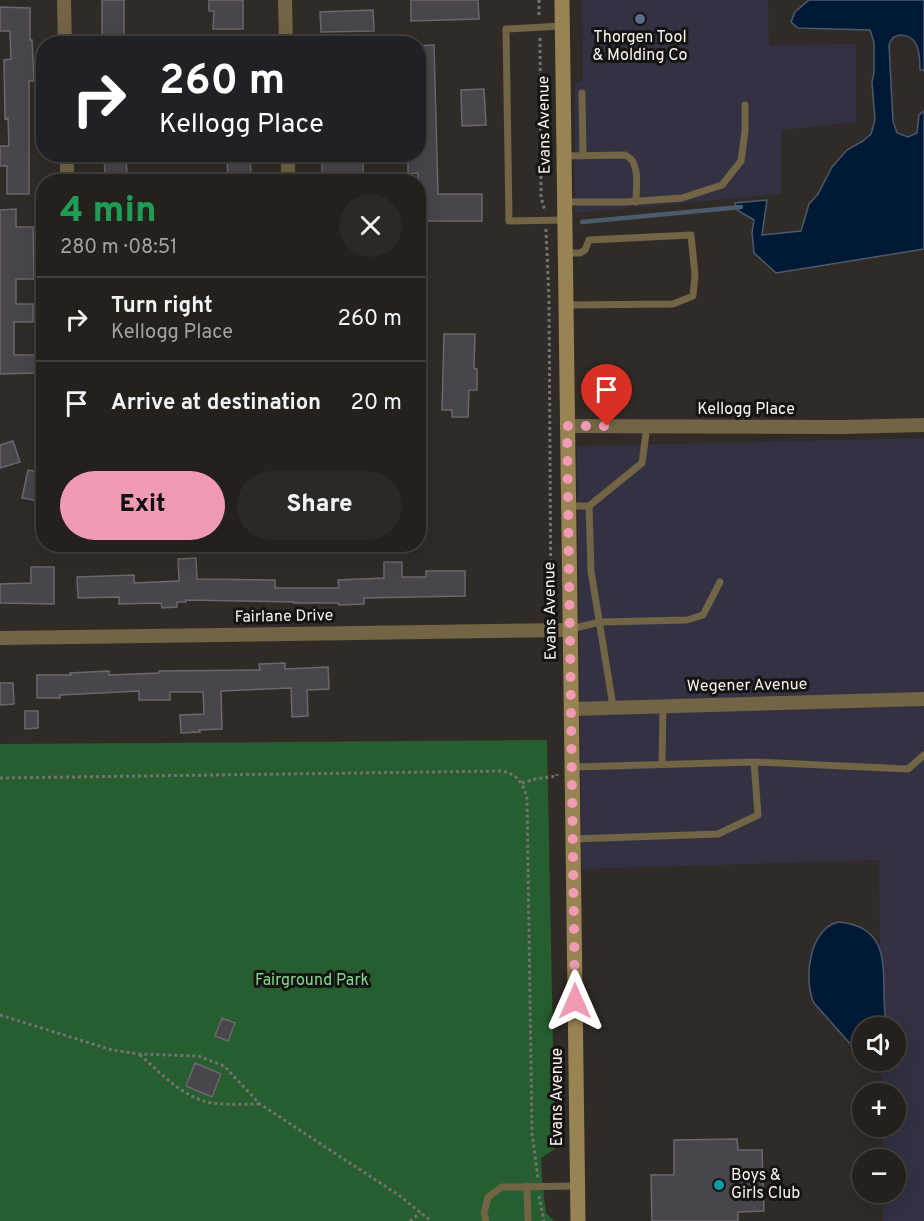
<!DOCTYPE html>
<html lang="en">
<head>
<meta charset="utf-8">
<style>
  body { margin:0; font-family:Overpass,sans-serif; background:#2c2825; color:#f1f3f6; height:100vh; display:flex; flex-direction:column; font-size:22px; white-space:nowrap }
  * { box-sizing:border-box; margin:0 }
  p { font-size:20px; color:#a3a3a3 }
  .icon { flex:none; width:33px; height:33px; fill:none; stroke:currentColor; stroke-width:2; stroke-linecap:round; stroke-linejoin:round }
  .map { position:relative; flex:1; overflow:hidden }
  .details { position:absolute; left:36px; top:174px; width:390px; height:378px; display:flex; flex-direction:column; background:#24201c; border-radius:24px; box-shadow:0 6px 24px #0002,0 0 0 2px #413e3b }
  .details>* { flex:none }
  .guide { position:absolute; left:36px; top:36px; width:390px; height:126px; border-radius:24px; box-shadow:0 6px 24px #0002,0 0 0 2px #413e3b; background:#202124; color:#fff; overflow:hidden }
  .fabs { position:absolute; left:852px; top:1017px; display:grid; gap:12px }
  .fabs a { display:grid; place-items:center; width:54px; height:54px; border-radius:50%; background:#24201c; box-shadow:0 6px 24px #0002,0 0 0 2px #413e3b; font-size:30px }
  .pin { position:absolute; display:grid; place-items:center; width:51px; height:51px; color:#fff; margin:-62px -26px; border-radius:50% 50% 50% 0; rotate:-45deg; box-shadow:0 0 6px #0007 }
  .pin .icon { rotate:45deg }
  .me { position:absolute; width:66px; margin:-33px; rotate:0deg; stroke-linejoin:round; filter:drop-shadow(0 0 4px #0008) }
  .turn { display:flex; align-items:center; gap:21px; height:126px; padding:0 24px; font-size:27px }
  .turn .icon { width:78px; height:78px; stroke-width:2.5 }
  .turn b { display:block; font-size:42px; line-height:51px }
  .round { display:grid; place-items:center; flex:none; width:63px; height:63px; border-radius:32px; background:#2c2825 }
  .headline { display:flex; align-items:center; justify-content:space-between; height:102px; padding:0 24px }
  h1 { font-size:36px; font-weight:800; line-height:45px; color:#1e9e55 }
  .action { display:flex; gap:12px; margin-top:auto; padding:12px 24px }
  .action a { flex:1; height:69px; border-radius:36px; background:#f19ab4; color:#111; font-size:24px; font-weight:800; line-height:69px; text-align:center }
  .action a+a { background:#2c2825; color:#f1f3f6 }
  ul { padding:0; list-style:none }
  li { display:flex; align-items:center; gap:18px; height:84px; padding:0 24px; border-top:2px solid #413e3b }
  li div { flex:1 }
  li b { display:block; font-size:22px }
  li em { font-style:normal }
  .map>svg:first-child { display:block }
</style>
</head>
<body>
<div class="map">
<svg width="924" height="1221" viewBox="0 0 924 1221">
  <rect width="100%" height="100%" fill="#302b26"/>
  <!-- industrial -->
  <path fill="#333142" d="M 582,0 L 768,0 L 769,45 L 856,44 L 856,122 L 782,130 L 781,194 L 575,213 L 575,83 L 583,81 Z
    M 924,438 L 924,1221 L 883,1221 L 883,1193 L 896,1192 L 896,1160 L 883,1159 L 882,1127 L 896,1126 L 896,1094 L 882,1093 L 881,1061 L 896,1060 L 896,1028 L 881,1027 L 879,860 L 582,869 L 577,446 Z"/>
  <!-- green -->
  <path fill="#265e2f" d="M 547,740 L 555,1149 L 541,1158 L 542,1178 L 546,1213 L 554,1221 L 0,1221 L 0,744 Z"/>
  <!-- water -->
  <path fill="#001a35" stroke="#4a5b6d" stroke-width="1.5" d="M 809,0 L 924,0 L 924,70 L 920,70 C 920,62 920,51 916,44 C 910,33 893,31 889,45 L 893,121 L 897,133 L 908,137 L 917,133 L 919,115 L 924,111 L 924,249 L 776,273 L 754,253 L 752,233 L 754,220 L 737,210 L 735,203 L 767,200 L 762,235 L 801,231 L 809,204 L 818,194 L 832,167 L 847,150 L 863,141 L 871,134 L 875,120 L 872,82 L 874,72 L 874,42 L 870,30 L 798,28 L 791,22 L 795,12 Z
    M 838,922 C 901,927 877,985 887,1027 L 862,1028 L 862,1057 L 814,1003 C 803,980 809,929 838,922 Z"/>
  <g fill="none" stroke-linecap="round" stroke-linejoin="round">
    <!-- stream -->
    <path stroke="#4a5b6d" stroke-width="4.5" d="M 582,222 L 741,207"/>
  </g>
  <!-- building -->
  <path fill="#48454b" stroke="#6b676e" stroke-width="1.5" d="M 102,0 L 124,0 L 124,44 L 102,44 Z
    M 209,0 L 243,0 L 243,29 L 213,29 L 214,11 L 209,11 Z
    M 411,0 L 478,0 L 479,19 L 411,21 Z
    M 0,7 L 30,8 L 30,40 L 32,40 L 34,81 L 29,81 L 29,194 L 7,194 L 7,166 L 0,166 L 0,146 L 9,146 L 8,118 L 5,119 L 4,60 L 11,59 L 10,31 L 0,31 Z
    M 373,10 L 374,31 L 321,32 L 320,12 Z
    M 434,45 L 438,194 L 482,194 L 482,221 L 418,221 L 418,173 L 408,174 L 408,154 L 418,154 L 418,46 Z
    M 484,89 L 486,125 L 462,126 L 461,90 Z
    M 104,154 L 126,154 L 127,175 L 105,176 Z
    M 227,154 L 250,154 L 251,174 L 248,174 L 248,182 L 228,182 Z
    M 339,154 L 363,154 L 363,182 L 340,182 L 340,177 L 322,177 L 322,159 L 339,159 Z
    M 16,209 L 16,227 L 33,227 L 34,279 L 16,279 L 16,304 L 33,304 L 33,322 L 14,322 L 14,355 L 36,355 L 37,373 L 0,374 L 0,210 Z
    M 444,334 L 475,334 L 474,368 L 477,369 L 477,390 L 469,390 L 468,417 L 452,417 L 452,410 L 442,410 Z
    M 13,441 L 20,462 L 0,468 L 0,445 Z
    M 28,470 L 44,473 L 44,502 L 22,498 Z
    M 196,558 L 197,579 L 275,580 L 275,588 L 339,588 L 338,580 L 384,578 L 384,562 L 402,562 L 402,577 L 426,577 L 426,571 L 465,571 L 465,596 L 364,598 L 364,604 L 339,605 L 339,603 L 294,603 L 294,602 L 186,600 L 186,602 L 177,602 L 177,607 L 162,608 L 161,603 L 119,604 L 119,597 L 78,598 L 77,577 L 134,575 L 134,583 L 179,581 L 178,559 Z
    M 31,567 L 54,567 L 54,604 L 0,603 L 0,584 L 31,583 Z
    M 285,663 L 285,669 L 328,667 L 329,689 L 307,690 L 308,716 L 292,717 L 291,688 L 221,691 L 222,729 L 199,730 L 200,732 L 181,733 L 180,715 L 204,714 L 203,692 L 170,692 L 170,700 L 139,700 L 139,691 L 60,695 L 60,698 L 37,698 L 37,675 L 71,675 L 70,673 L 109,671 L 109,675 L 159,673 L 159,671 L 260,670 L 259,664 Z
    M 0,683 L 13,683 L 14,704 L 0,705 Z
    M 25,711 L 38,711 L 38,728 L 25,729 Z
    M 222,1018 L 235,1023 L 228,1041 L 215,1036 Z
    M 195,1063 L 221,1074 L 212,1097 L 186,1086 Z
    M 737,1139 L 738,1150 L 762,1150 L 764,1211 L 738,1212 L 738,1221 L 652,1221 L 651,1175 L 674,1175 L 674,1140 Z"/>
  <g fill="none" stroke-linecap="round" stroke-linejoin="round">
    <!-- path -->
    <path stroke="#76726d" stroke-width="3" stroke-dasharray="3 3" stroke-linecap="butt" d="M 539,0 L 539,16
      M 540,38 L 541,197 L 545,211
      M 546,229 L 549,299 L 551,618
      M 551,643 L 551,653 L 555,659
      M 0,778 L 500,771 C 516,772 524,784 527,799 L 532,1133 L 538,1178
      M 522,783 L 535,779 L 557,776 L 557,774
      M 0,1015 L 112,1050 L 139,1054 L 198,1056 L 224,1066 L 260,1104 L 400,1196 L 431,1221
      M 140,1055 C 161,1073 184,1099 213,1103 C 228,1105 245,1104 260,1104
      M 539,1196 L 544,1221
      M 410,1221 L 420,1213"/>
    <!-- lane -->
    <path stroke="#716546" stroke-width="7" d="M 562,26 L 506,29 L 509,221 L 564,220
      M 582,93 L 583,156
      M 564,156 L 625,155 C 641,161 636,187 636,202
      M 564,202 L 625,202 L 682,198 L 722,185 L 741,161 L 745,132 L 745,105
      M 565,305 L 673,304 L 693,296 L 695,275 L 691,235 L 589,240 L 585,250 L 580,253 L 566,253
      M 568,506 L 589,506
      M 571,629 L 600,622 L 687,620 L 703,615 L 720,582
      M 613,706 L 591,571 L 589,506 L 642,463 L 647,426
      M 754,762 L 908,769 L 924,755
      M 662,764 L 663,705
      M 573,767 L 754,762 L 758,815 L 718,834 L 574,839
      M 527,1186 L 528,1221
      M 486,1221 L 484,1213 L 488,1197 L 502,1187 L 577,1186"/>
    <!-- street -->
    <path stroke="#716546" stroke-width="14" d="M 64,0 L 65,44
      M 285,0 L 286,44
      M 67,154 L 67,182
      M 288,154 L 288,182
      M 567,426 L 842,427 L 924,425
      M 0,638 L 569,630
      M 572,709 L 924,699"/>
    <!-- secondary -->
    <path stroke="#988453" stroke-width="15" d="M 562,0 L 578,1221"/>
  </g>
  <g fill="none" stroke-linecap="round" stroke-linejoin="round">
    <!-- route -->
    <path stroke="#f19ab4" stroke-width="10" stroke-dasharray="0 18" d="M 575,1001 L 567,426 L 607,426"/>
  </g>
  <!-- markers -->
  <circle fill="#5c6f8a" stroke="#161412" stroke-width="2" cx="640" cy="19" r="6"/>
  <circle fill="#0f9aa8" stroke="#161412" stroke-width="2" cx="719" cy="1185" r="6"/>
  <g text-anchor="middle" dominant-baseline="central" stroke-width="6" stroke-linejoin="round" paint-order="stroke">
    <!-- poi labels -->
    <g font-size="16" fill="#f7f4f1" stroke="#161412">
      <text x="640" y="38">Thorgen Tool<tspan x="640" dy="18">&amp; Molding Co</tspan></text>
      <text x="731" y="1176" text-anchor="start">Boys &amp;<tspan x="731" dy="18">Girls Club</tspan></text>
    </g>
    <!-- street labels -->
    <g font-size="16" fill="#f7f4f1" stroke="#161412">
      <text transform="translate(545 125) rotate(-91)">Evans Avenue</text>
      <text x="746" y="410">Kellogg Place</text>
      <text transform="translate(551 611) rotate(-91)">Evans Avenue</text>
      <text transform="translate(284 617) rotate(-1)">Fairlane Drive</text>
      <text transform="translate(747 686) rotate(-1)">Wegener Avenue</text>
      <text transform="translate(558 1097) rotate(-90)">Evans Avenue</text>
    </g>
    <!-- park labels -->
    <g font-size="16" fill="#81d88c" stroke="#161412">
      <text x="312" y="981">Fairground Park</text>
    </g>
  </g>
</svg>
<div class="fabs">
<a><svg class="icon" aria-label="sound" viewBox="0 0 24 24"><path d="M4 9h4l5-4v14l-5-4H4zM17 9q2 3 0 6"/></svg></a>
<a>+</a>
<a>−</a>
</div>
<div class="pin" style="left:607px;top:426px;background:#d93025"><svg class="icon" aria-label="arrive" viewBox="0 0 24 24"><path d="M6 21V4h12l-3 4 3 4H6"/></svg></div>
<svg class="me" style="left:575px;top:1001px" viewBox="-20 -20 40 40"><path d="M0-17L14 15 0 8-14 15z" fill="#f19ab4" stroke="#fff" stroke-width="4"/></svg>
<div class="guide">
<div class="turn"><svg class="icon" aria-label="right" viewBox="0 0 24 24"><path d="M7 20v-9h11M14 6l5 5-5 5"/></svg><div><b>260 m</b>Kellogg Place</div></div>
</div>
<section class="details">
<div class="headline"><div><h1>4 min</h1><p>280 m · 08:51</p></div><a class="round"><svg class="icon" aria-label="close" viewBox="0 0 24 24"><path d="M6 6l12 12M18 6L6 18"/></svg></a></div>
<ul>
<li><svg class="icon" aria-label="right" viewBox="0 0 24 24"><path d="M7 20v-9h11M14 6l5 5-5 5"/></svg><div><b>Turn right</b><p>Kellogg Place</p></div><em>260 m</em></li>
<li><svg class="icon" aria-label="arrive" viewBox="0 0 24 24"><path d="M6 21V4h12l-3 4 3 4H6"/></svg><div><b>Arrive at destination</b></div><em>20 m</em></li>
</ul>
<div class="action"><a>Exit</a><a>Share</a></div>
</section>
</div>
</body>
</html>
